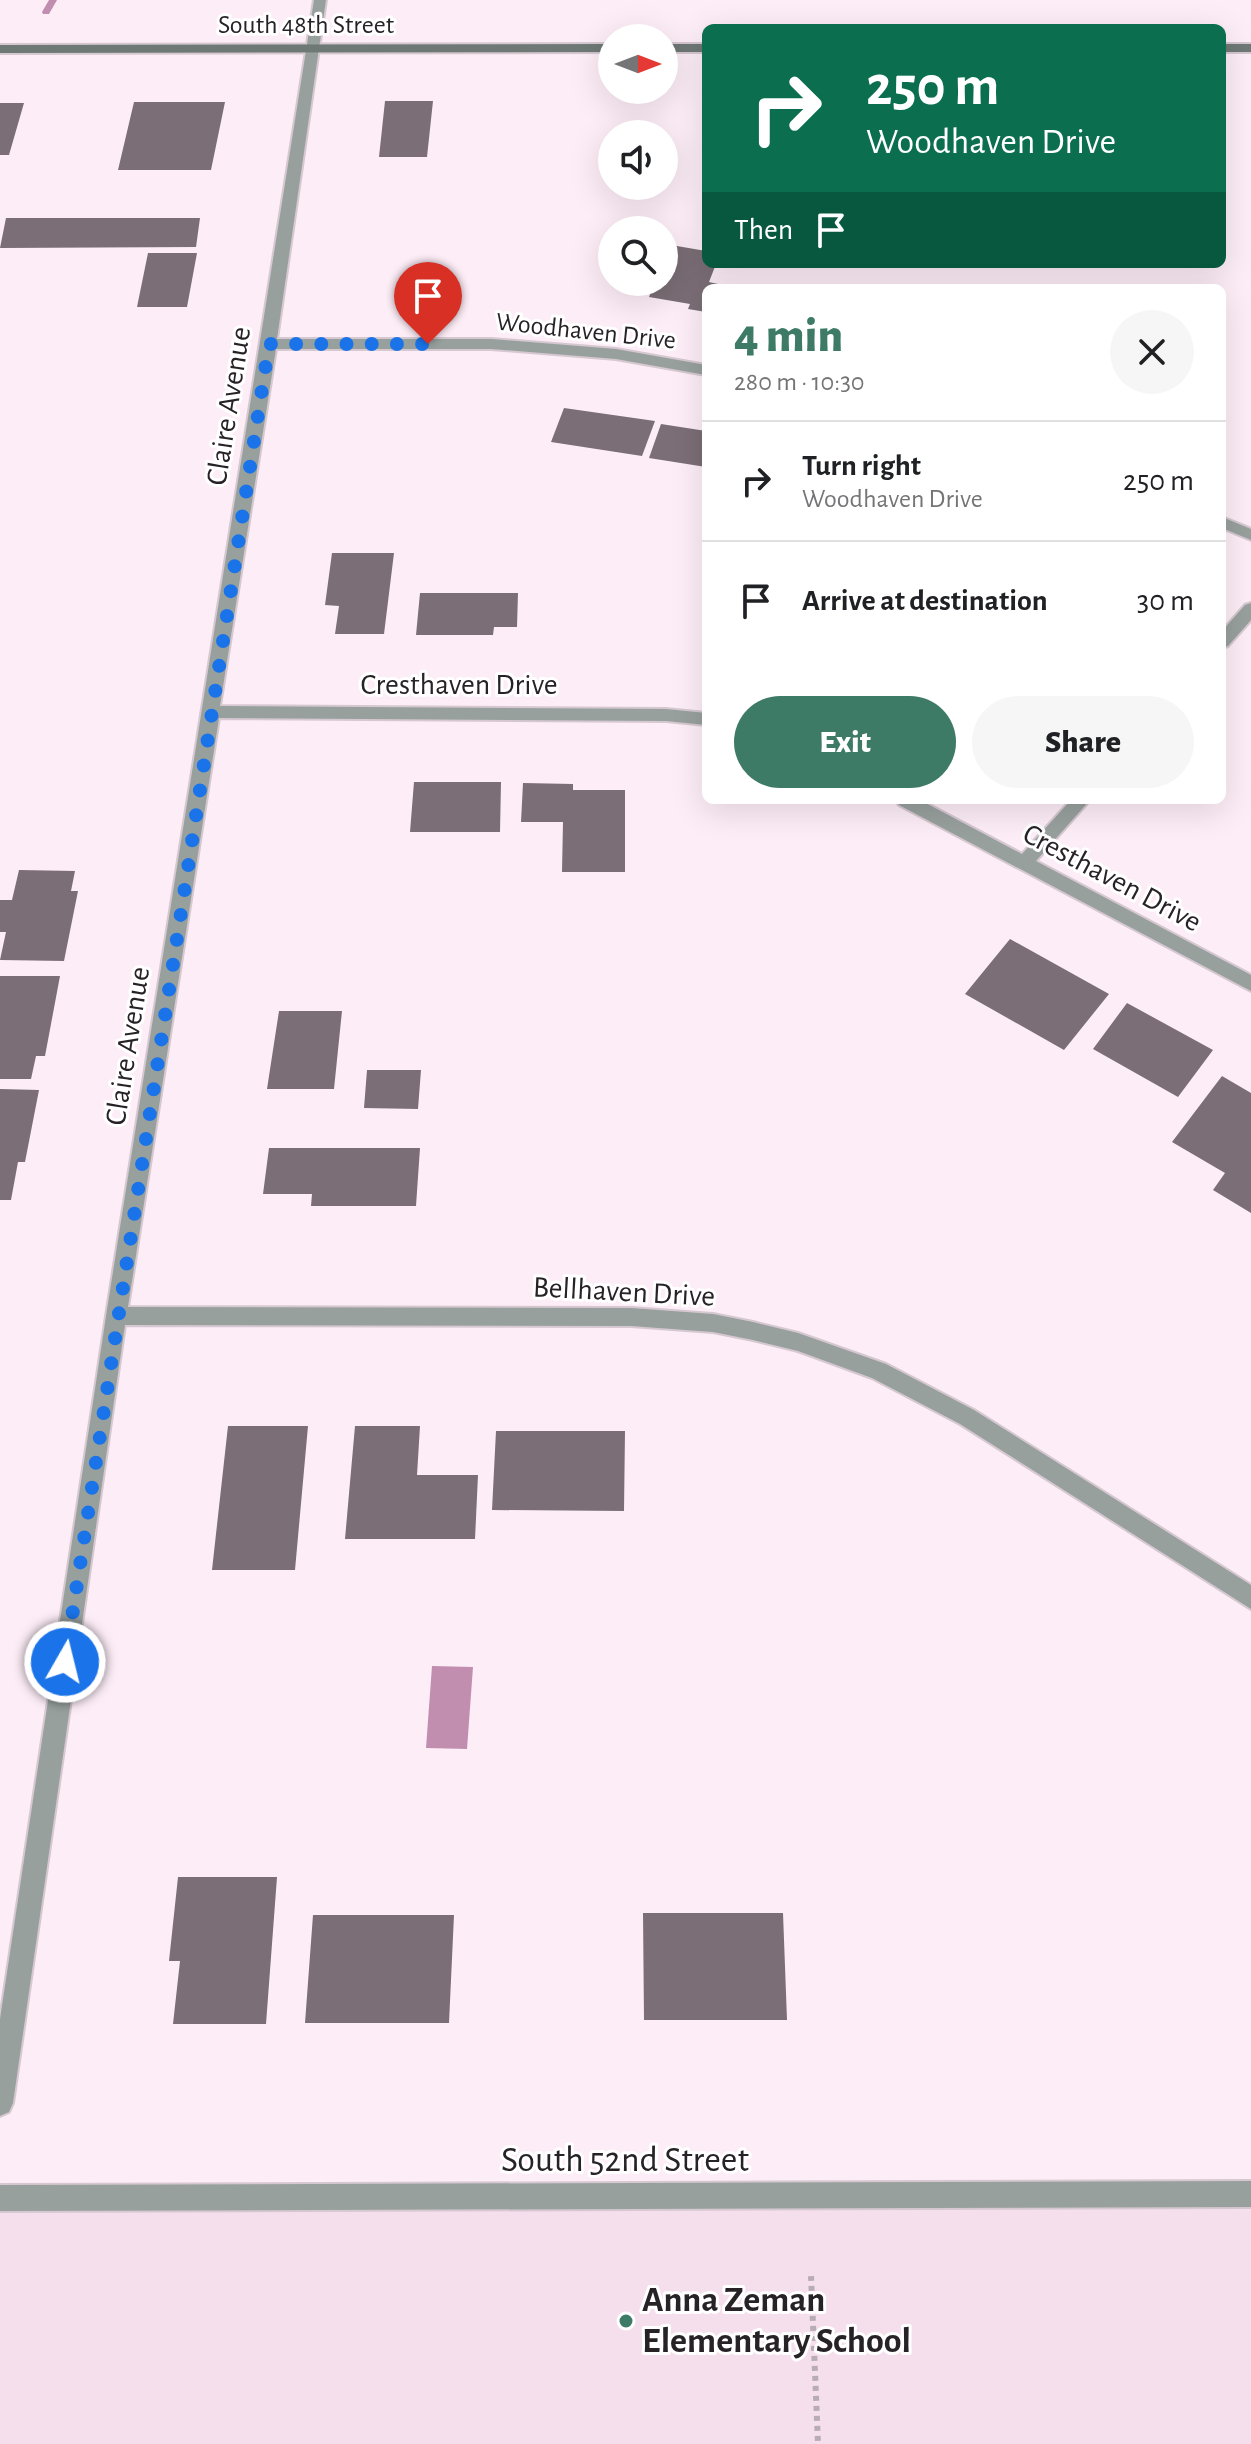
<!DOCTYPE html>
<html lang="en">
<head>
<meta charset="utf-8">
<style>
  body { margin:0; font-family:"Alegreya Sans",sans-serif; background:#f6f6f6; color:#202124; height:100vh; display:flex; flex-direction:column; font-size:30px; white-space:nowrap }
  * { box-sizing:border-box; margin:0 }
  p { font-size:26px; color:#757577 }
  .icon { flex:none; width:44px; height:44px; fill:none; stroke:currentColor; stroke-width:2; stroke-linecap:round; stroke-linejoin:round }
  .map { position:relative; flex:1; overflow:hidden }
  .drawer { position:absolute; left:702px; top:284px; width:524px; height:520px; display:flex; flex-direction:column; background:#fff; border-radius:12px; box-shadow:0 8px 32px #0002 }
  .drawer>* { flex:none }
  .banner { position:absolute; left:702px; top:24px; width:524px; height:244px; border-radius:12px; box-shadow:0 8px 32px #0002; background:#0b6e4f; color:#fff; overflow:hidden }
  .needle { width:52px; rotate:90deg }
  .buttons { position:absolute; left:598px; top:24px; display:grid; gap:16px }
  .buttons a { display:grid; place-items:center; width:80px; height:80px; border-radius:50%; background:#fff; box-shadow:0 8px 32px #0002; font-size:40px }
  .pin { position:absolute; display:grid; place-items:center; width:68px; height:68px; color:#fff; margin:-82px -34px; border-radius:50% 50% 50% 0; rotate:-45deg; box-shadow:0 0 8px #0007 }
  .pin .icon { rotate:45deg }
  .me { position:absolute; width:88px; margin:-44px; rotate:8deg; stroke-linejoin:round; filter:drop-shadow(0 0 6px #0008) }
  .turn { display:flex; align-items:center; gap:28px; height:168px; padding:0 32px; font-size:36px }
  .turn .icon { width:104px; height:104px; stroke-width:2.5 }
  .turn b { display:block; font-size:56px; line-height:68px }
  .then { display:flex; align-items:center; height:76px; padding:0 32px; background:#0003; gap:16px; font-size:30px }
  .round { display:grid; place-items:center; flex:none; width:84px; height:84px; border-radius:42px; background:#f6f6f6 }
  .headline { display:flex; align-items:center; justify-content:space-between; height:136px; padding:0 32px }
  h1 { font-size:48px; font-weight:800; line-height:60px; color:#3e7b67 }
  .action { display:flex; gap:16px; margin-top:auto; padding:16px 32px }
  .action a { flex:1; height:92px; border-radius:48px; background:#3e7b67; color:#fff; font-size:32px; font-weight:800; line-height:92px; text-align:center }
  .action a+a { background:#f6f6f6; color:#202124 }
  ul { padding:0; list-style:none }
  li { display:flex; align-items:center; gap:24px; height:120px; padding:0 32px; border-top:2px solid #e0e0e0 }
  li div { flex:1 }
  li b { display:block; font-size:30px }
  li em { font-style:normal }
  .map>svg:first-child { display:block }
</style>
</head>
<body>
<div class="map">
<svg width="1251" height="2444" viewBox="0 0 1251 2444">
  <rect width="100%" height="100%" fill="#fdedf7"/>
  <!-- built -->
  <path fill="#f6dfed" d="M 1251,2194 L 1251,2444 L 0,2444 L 0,2198 Z"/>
  <!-- water -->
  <path fill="#c18eb0" d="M 432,1666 L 473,1667 L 467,1749 L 426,1748 Z"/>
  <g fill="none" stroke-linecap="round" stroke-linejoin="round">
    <!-- stream -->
    <path fill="#c18eb0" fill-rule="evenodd" d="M 49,0 L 57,0 L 49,14 L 43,14 L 42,12 Z"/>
  </g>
  <!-- building -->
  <path fill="#7b6e76" d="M 385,101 L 433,101 L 427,157 L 379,157 Z
    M 134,102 L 225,102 L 211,170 L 118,170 Z
    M 0,103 L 24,103 L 9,155 L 0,155 Z
    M 6,218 L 200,218 L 196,247 L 0,248 Z
    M 671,245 L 706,251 L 706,264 L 716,264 L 709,282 L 736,288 L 706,288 L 706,312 L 688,309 L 690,304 L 649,297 L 655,282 L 664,282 L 664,262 Z
    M 148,253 L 197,253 L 187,307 L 137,307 Z
    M 564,408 L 655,421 L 642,456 L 551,442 Z
    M 661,424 L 706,431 L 706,467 L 649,458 Z
    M 332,553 L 394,553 L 384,634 L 335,634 L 339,606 L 325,605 Z
    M 420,593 L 518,593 L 517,627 L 494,627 L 493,635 L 416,635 Z
    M 414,782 L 501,782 L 500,832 L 410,832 Z
    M 523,783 L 573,784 L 573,790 L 625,790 L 625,872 L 562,872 L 563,822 L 521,822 Z
    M 19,870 L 75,871 L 71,891 L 78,891 L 64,961 L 0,960 L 6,932 L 0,932 L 0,900 L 12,900 Z
    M 1010,939 L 1109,994 L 1064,1050 L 965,994 Z
    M 0,976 L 60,976 L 45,1056 L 36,1056 L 31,1079 L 0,1079 Z
    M 1127,1003 L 1213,1050 L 1178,1097 L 1093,1049 Z
    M 279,1011 L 342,1011 L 334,1089 L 267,1089 Z
    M 367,1070 L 421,1070 L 418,1109 L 364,1108 Z
    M 1222,1076 L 1251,1093 L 1251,1213 L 1213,1190 L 1225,1173 L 1172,1142 Z
    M 0,1089 L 39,1090 L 25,1162 L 18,1162 L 11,1200 L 0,1200 Z
    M 269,1148 L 420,1148 L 416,1206 L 311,1206 L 312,1194 L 263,1194 Z
    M 228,1426 L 308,1426 L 295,1570 L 212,1570 Z
    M 355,1426 L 420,1426 L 417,1475 L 478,1475 L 475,1539 L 345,1539 Z
    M 496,1431 L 625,1431 L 624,1511 L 492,1510 Z
    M 178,1877 L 277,1877 L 266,2024 L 173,2024 L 180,1961 L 169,1961 Z
    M 643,1913 L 783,1913 L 787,2020 L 644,2020 Z
    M 313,1915 L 454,1915 L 449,2023 L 305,2023 Z"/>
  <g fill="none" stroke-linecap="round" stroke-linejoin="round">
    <defs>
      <path id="minor" d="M 314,0 L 326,0 L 277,339 L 491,339 L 616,349 L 706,365 L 706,375 L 616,359 L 491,349 L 276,349 L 220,706 L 666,709 L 706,713 L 706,725 L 666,721 L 219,718 L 128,1307 L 631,1308 L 713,1314 L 753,1322 L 798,1333 L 886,1364 L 974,1410 L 1251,1585 L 1251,1609 L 960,1424 L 872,1378 L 798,1351 L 753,1340 L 713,1332 L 631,1326 L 125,1325 L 13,2103 L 9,2112 L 0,2116 L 0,2019 L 106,1316 Z
        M 1222,517 L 1251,529 L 1251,540 L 1222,528 Z
        M 1251,603 L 1251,620 L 1228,646 L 1222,648 L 1222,631 L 1245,605 Z
        M 896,800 L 920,800 L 1022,854 L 1071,800 L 1090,800 L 1036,861 L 1251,975 L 1251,991 L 899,805 Z
        M 1251,2181 L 1251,2207 L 0,2211 L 0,2185 Z"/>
      <path id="secondary" d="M 612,44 L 612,52 L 0,53 L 0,45 Z
        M 664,44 L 706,44 L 706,52 L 664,52 Z
        M 1222,44 L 1251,44 L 1251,52 L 1222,52 Z"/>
    </defs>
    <!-- minor casing -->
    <use href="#minor" stroke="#d6c8d1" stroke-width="4"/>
    <!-- secondary casing -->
    <use href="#secondary" stroke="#d6c8d1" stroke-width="4"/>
    <!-- path -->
    <path stroke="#b9adb5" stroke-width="6" stroke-dasharray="5 5" stroke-linecap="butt" d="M 811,2276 L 818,2444"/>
    <!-- minor -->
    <use href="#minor" fill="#98a09d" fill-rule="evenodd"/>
    <!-- secondary -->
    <use href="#secondary" fill="#6e7874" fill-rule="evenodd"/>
  </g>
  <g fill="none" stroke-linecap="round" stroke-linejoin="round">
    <!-- route -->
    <path stroke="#1a73e8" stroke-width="14" stroke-dasharray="0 25.2" d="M 65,1662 L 269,344 L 428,344"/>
  </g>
  <!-- markers -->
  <circle fill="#3e7b67" stroke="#fff" stroke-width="3" cx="626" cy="2321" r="8"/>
  <g text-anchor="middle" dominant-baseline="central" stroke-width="6" stroke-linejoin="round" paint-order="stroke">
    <!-- far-street labels -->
    <g font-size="26" fill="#272226" stroke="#fff">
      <text x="306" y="25">South 48th Street</text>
      <text transform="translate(586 331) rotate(6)">Woodhaven Drive</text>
    </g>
    <!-- street labels -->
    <g font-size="30" fill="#272226" stroke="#fff">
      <text transform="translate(229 406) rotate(-81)">Claire Avenue</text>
      <text x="459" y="685">Cresthaven Drive</text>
      <text transform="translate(1112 878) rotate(28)">Cresthaven Drive</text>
      <text transform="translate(128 1046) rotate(-81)">Claire Avenue</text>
      <text transform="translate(624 1292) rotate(3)">Bellhaven Drive</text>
    </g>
    <!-- near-street labels -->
    <g font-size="36" fill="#272226" stroke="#fff">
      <text x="625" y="2160">South 52nd Street</text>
    </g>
    <!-- near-poi labels -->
    <g font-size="36" font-weight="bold" fill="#272226" stroke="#fff" text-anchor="start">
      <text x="642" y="2300">Anna Zeman<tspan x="642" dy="41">Elementary School</tspan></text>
    </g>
  </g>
</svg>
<div class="buttons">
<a><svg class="needle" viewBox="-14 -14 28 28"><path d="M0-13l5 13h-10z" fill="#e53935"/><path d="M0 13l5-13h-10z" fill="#757577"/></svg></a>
<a><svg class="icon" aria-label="sound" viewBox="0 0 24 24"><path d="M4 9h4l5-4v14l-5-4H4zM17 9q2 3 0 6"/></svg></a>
<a><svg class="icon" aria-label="search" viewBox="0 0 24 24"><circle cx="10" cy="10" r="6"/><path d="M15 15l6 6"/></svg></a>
</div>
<div class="pin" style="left:428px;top:344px;background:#d93025"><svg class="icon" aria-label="arrive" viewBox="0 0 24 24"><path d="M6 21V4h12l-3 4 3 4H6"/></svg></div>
<svg class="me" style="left:65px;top:1662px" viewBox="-20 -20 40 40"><circle r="17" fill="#1a73e8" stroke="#fff" stroke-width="3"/><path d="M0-11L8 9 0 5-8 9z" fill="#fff"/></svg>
<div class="banner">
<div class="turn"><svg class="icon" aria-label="right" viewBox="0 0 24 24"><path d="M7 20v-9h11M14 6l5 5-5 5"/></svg><div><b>250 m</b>Woodhaven Drive</div></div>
<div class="then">Then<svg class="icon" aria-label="arrive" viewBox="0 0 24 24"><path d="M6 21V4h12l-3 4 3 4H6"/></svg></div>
</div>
<section class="drawer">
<div class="headline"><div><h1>4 min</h1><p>280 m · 10:30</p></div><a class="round"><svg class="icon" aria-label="close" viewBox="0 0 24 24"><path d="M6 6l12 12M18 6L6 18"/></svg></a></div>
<ul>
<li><svg class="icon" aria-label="right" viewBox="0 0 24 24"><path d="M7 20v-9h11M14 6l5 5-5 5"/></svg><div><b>Turn right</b><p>Woodhaven Drive</p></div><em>250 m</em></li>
<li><svg class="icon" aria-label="arrive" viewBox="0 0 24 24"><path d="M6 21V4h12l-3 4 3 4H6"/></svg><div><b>Arrive at destination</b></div><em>30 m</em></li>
</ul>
<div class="action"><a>Exit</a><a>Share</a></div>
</section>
</div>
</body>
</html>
